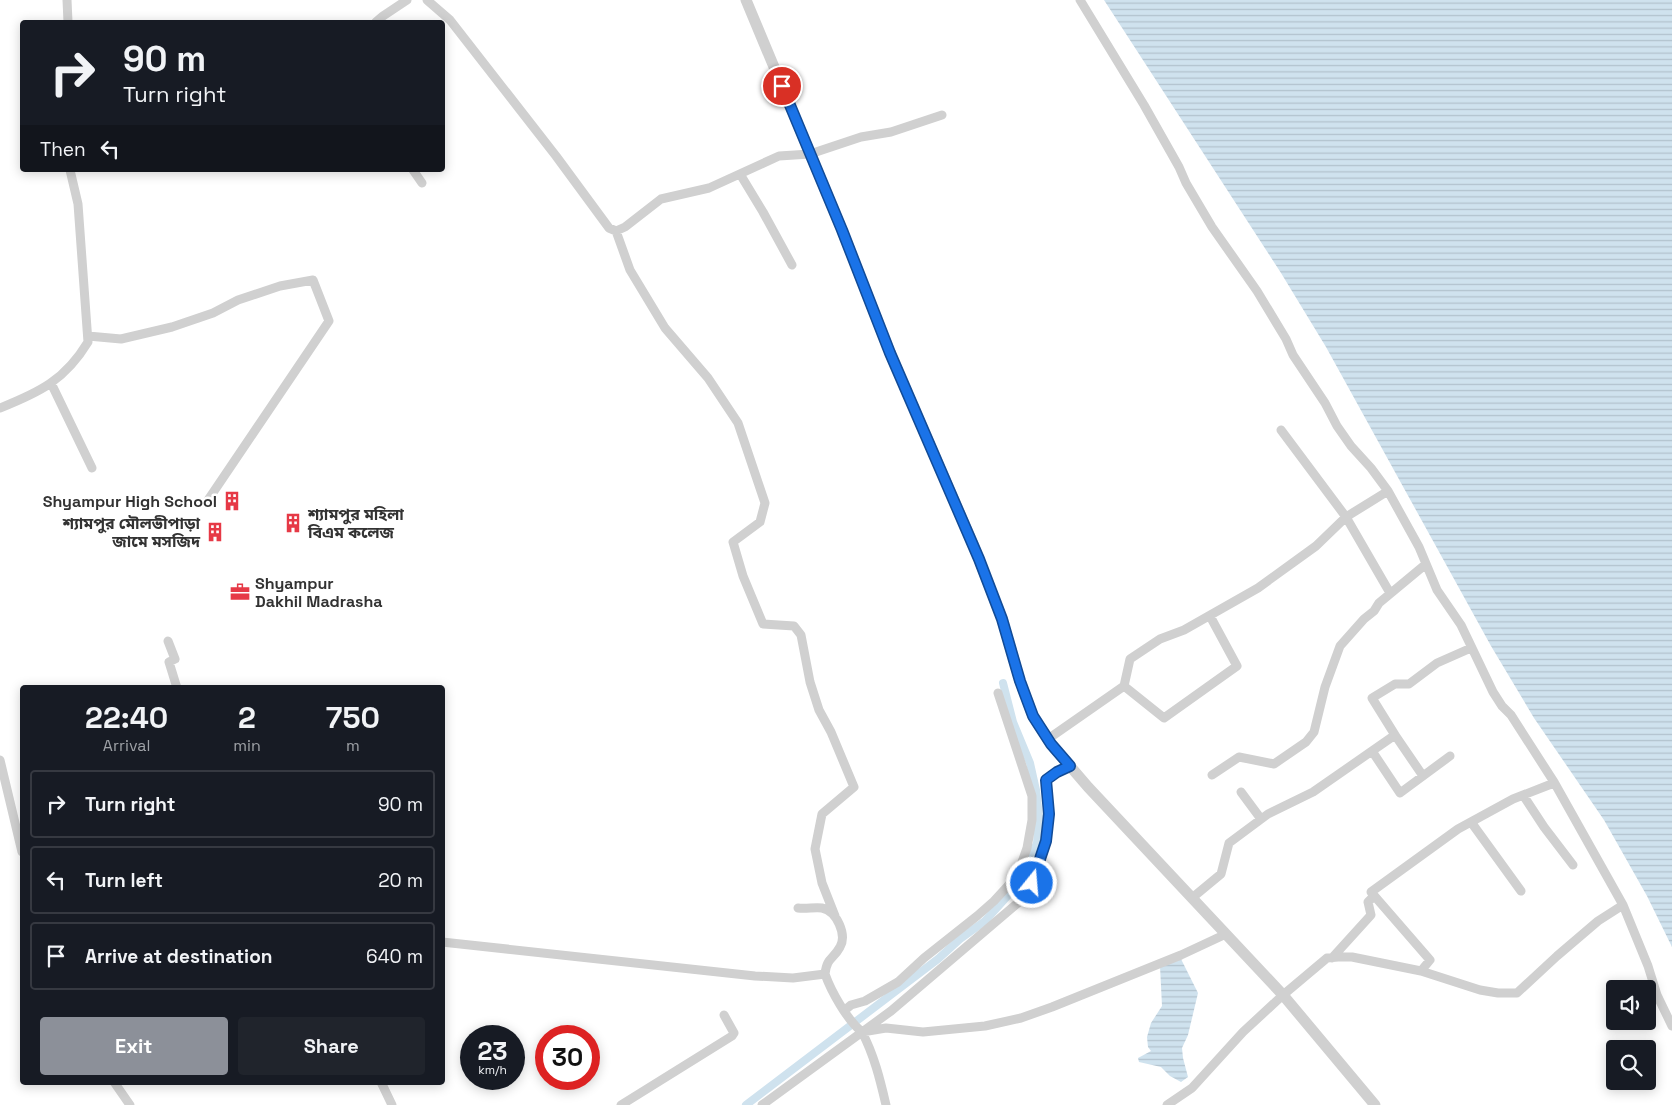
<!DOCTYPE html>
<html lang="en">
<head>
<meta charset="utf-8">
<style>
  body { margin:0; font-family:"Space Grotesk","Noto Sans Bengali",sans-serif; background:#20242c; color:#f1f3f6; height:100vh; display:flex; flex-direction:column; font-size:19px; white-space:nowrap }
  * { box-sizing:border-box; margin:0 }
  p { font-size:16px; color:#9ea1a6 }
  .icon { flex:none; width:28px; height:28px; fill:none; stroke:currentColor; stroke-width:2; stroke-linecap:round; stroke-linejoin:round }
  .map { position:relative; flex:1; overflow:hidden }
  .drawer { position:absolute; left:20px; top:685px; width:425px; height:400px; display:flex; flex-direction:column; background:#171b24; border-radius:5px; box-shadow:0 2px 12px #0003 }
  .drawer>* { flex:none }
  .top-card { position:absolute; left:20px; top:20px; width:425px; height:152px; border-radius:5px; box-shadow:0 2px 12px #0003; background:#171b24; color:#f1f3f6; overflow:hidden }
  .controls { position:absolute; left:1606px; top:980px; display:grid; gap:10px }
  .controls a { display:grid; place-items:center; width:50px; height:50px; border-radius:5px; background:#171b24; box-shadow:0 2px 12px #0003; font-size:25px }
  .speed { position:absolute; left:460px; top:1025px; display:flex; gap:10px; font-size:25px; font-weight:700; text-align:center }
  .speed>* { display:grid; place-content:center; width:65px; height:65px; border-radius:50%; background:#171b24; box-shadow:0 2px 12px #0003; line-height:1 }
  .speed small { font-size:12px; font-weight:400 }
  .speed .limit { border:8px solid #d22; background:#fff; color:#111 }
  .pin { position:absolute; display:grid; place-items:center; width:42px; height:42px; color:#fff; margin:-21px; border:2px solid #fff; border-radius:50%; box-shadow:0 1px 5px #0007 }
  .me { position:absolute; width:55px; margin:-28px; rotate:17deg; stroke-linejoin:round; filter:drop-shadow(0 0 4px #0008) }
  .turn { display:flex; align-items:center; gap:18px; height:105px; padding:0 20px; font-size:22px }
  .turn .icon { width:65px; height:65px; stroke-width:2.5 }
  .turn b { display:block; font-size:35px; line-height:42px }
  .then { display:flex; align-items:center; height:48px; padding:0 20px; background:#0003; gap:10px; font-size:19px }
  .eta { display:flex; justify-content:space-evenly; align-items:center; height:85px; text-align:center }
  .eta b { font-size:30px; font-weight:700; line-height:35px }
  .action { display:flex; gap:10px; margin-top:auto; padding:10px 20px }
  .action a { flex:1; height:58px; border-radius:5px; background:#8c9099; color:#fff; font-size:20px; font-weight:700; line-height:58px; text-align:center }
  .action a+a { background:#20242c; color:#f1f3f6 }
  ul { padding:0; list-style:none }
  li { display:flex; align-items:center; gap:15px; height:68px; margin:0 10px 8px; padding:0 10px; border:2px solid #363941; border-radius:5px }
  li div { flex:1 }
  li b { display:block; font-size:19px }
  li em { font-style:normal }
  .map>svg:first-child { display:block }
</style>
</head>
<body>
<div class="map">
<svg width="1672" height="1105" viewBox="0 0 1672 1105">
  <defs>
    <pattern id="water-rules" width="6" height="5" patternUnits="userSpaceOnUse" patternTransform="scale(1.25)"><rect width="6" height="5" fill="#cfe2ee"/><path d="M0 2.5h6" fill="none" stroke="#b2c2cd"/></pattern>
  </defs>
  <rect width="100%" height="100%" fill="#fff"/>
  <!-- water -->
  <path fill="url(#water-rules)" d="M 1104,0 L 1672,0 L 1672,947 L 1647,896 L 1604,820 L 1534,718 L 1491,646 L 1326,347 L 1281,273 Z
    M 1181,959 L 1198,993 L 1188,1035 L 1182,1048 L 1183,1058 L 1188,1077 L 1181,1082 L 1170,1076 L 1161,1067 L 1139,1062 L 1138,1058 L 1151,1051 L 1148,1047 L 1147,1037 L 1151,1023 L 1162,1006 L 1160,966 Z"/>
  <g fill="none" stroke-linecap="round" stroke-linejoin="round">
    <!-- canal -->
    <path stroke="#cfe2ee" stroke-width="8" d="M 746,1105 L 938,959 L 960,939 L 985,921 L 1021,881 L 1037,843 L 1039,816 L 1036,790 L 1030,763 L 1013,722 L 1003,683"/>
    <!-- minor -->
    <path stroke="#d0d0d0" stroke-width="9" d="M 67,0 L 68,22
      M 427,0 L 450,20 L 556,156 L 609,228 L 616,231 L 625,227 L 661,199 L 709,188 L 779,156 L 810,154 L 861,137 L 891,132 L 942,115
      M 1080,0 L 1144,105 L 1179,167 L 1186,183 L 1212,227 L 1257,291 L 1286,339 L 1293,355 L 1325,403 L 1337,426 L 1351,446 L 1371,468 L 1388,491 L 1419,547 L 1437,590 L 1461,625 L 1493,692 L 1502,706 L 1511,715 L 1554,782 L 1623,905 L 1648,966 L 1657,995 L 1672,1026
      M 376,22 L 383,16 L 407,0
      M 413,170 L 422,183
      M 740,174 L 763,212 L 792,265
      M 616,231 L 630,270 L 665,328 L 708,378 L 738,423 L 765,503 L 760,522 L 733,542 L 743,576 L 763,624 L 794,626 L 801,635 L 810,682 L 819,710 L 831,732 L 854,787 L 822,814 L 815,849 L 822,883 L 835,916
      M 88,336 L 121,339 L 172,327 L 213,313 L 238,300 L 280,286 L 313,280 L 329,321 L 206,503
      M 51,383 L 92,468
      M 0,408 C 40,392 65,380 88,342 L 78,204 L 70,170
      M 1388,491 L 1346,517 L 1390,593
      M 168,641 L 175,659 L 169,662 L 177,688
      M 1124,686 L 1164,718 L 1237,666 L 1210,616
      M 1395,735 L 1423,776 L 1450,756
      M 1048,739 L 1124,686 L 1130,659 L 1160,639 L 1184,630 L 1258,588 L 1316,546 L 1346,517 L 1281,430
      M 1372,751 L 1400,793 L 1423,776
      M 0,760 L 22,852
      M 1212,775 L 1239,757 L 1274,764 L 1306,742 L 1314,732 L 1325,687 L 1340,646 L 1364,619 L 1374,611 L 1379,603 L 1426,564
      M 1241,792 L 1261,819
      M 1523,795 L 1544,827 L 1573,865
      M 1471,822 L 1521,891
      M 1192,898 L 1221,874 L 1229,843 L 1268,814 L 1313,792 L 1395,735 L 1372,698 L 1395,684 L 1409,684 L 1437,663 L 1471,648
      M 798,908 C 806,909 815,907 822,908 C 837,911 847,935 840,947 C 833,960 827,957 825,974
      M 442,942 L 755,976 L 793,978 L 825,974 C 831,991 847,1020 862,1032 L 886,1028 L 923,1032 L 985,1026 L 1021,1018 L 1052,1007 L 1181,955 L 1226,934
      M 1332,958 L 1371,915 L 1368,902 L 1374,896
      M 1421,971 L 1430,960 L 1371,892 L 1458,829 L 1513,799 L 1554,783
      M 845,1010 L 851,1005 L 865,1001 L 898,982 L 924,958 L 977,916 L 994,901 L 1017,876 L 1027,848 L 1032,820 L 1032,796 L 998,693
      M 862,1032 C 874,1055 880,1079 886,1105
      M 114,1082 L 130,1105
      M 381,1082 L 392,1105
      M 621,1105 L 732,1036 L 734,1033 L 724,1015
      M 762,1105 L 891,1011 L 1019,902 L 1033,883 L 1046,841 L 1049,814 L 1046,780 L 1057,772 L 1070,766
      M 1167,1105 L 1192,1088 L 1243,1032 L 1283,995 L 1327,958 L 1338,957 L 1352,957 L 1421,971 L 1480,990 L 1498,993 L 1517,993 L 1557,956 L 1598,921 L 1623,905"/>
    <!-- tertiary -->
    <path stroke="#d0d0d0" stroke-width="11" d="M 746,0 L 842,230 L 890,353 L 973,544 L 1002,619 L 1020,681 L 1033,716 L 1051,744 L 1088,787 L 1283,995 L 1375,1105"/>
  </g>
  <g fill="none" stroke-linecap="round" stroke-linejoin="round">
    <defs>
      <path id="route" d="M 782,86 L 842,230 L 890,353 L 979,559 L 1002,619 L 1020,681 L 1033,716 L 1051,744 L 1070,766 L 1057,772 L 1046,780 L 1049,814 L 1046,841 L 1032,883"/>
    </defs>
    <!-- route casing -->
    <use href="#route" stroke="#114b97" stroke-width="12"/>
    <!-- route -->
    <use href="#route" stroke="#1a73e8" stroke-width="9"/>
  </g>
  <!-- icons -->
  <defs>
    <symbol id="building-bare" viewBox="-9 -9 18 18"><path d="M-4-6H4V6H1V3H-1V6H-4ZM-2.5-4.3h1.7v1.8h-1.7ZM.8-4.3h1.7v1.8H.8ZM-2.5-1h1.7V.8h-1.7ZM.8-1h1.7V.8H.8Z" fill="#e63946" stroke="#fff" stroke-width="2.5" paint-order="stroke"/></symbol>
    <symbol id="office-bare" viewBox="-9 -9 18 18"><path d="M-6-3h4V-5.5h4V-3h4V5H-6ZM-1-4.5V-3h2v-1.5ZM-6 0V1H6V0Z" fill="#e63946" stroke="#fff" stroke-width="2.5" paint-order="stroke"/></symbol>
  </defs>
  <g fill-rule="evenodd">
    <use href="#building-bare" x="218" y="487" width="28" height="28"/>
    <use href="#building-bare" x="279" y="509" width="28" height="28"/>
    <use href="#building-bare" x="201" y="518" width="28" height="28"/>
    <use href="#office-bare" x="226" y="578" width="28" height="28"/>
  </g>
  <g text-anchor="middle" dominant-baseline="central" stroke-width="5" stroke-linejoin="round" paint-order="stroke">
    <!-- poi labels -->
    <g font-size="16" font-weight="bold" fill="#333" stroke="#fff" text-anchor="end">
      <text x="217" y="501">Shyampur High School</text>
      <text x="308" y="514" text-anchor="start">শ্যামপুর মহিলা<tspan x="308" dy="18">বিএম কলেজ</tspan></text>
      <text x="200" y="523">শ্যামপুর মৌলভীপাড়া<tspan x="200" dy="18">জামে মসজিদ</tspan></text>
      <text x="255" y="583" text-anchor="start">Shyampur<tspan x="255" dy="18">Dakhil Madrasha</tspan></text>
    </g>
  </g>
</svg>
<div class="controls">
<a><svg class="icon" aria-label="sound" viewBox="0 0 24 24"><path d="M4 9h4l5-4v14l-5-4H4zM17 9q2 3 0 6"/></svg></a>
<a><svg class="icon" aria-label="search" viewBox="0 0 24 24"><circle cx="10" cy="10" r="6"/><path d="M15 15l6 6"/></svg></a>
</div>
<div class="speed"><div>23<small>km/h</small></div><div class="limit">30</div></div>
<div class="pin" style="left:782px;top:86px;background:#d93025"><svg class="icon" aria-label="arrive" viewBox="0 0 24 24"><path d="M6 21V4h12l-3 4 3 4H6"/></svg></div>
<svg class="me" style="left:1032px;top:883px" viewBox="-20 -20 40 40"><circle r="17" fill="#1a73e8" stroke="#fff" stroke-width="3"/><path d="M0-11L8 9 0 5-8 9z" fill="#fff"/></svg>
<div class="top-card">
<div class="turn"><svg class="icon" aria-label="right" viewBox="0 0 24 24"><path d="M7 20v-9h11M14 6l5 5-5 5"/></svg><div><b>90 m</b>Turn right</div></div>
<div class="then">Then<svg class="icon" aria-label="left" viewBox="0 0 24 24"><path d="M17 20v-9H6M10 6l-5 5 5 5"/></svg></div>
</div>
<section class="drawer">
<div class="eta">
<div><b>22:40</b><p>Arrival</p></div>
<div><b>2</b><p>min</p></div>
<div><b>750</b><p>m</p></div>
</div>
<ul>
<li><svg class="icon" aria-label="right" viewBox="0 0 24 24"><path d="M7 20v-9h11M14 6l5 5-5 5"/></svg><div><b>Turn right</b></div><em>90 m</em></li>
<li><svg class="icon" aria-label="left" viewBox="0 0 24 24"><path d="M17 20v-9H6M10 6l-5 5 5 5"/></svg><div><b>Turn left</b></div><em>20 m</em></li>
<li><svg class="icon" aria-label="arrive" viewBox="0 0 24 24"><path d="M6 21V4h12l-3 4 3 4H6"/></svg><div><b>Arrive at destination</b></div><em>640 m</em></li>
</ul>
<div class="action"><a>Exit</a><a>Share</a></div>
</section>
</div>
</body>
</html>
